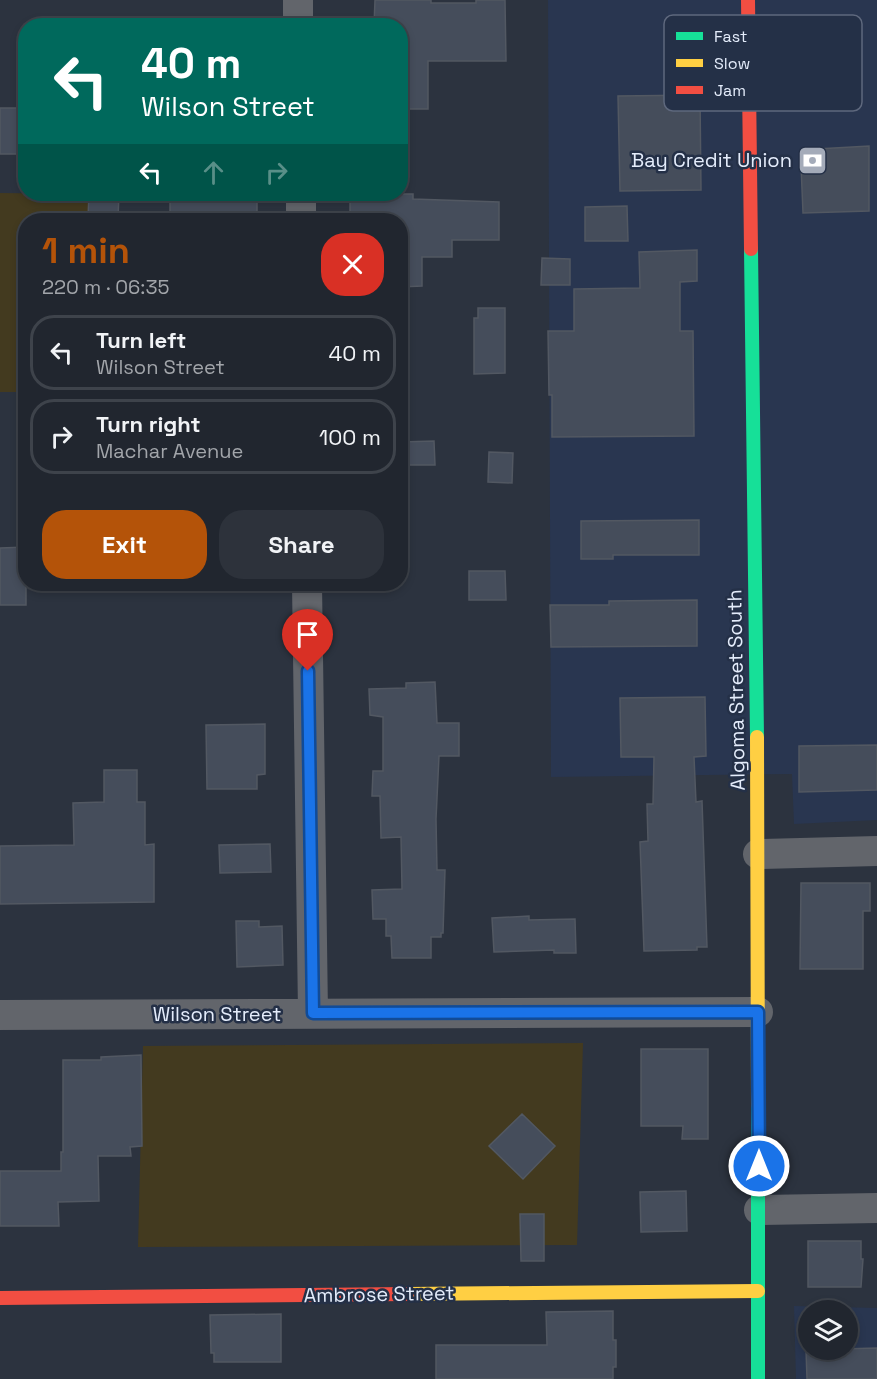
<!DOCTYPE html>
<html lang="en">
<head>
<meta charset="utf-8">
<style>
  body { margin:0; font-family:"Space Grotesk",sans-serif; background:#2d323b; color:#f1f3f6; height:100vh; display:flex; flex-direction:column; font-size:22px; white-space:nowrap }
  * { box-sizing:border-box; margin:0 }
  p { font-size:20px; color:#a2a5aa }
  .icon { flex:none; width:33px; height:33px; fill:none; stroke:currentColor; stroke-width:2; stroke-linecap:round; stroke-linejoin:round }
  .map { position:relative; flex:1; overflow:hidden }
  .drawer { position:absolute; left:18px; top:213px; width:390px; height:378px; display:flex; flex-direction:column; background:#21262f; border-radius:24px; box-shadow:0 3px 9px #0003,0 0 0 2px #3e434b }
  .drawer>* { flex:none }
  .guide { position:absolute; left:18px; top:18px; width:390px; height:183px; border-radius:24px; box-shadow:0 3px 9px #0003,0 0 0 2px #3e434b; background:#00695c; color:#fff; overflow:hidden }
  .controls { position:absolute; left:798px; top:1300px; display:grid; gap:12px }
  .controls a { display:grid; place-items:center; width:60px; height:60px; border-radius:50%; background:#21262f; box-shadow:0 3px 9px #0003,0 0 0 2px #3e434b; font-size:30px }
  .pin { position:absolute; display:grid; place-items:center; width:51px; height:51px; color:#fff; margin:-62px -26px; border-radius:50% 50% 50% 0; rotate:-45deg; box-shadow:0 0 6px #0007 }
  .pin .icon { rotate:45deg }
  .me { position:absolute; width:66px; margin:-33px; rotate:0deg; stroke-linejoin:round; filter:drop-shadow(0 0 4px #0008) }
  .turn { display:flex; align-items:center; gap:21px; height:126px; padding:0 24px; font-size:27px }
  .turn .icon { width:78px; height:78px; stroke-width:2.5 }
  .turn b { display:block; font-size:42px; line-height:51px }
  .lanes { display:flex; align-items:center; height:57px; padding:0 24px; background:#0003; justify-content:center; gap:30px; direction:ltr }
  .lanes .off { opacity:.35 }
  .round { display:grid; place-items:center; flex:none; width:63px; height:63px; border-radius:24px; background:#2d323b }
  .head { display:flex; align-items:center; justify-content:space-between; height:102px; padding:0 24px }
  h1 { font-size:36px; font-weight:800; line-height:45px; color:#b45309 }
  .cta { display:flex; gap:12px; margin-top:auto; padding:12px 24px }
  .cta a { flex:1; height:69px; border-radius:24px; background:#b45309; color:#fff; font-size:24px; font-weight:800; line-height:69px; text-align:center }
  .cta a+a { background:#2d323b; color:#f1f3f6 }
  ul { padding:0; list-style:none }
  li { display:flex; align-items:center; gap:18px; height:75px; margin:0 12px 9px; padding:0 12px; border:3px solid #3e434b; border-radius:24px }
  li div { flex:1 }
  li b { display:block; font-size:22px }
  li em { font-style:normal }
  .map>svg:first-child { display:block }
</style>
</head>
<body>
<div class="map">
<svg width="877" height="1379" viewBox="0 0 877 1379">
  <rect width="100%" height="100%" fill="#2c333f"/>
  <!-- built -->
  <path fill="#293650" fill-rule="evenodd" d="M 548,0 L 877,0 L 877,820 L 794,824 L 792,774 L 551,777 Z
    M 794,1306 L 877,1308 L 877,1379 L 796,1379 ZM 808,1311 L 848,1311 L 848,1350 L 808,1350 Z"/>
  <!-- green -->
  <path fill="#433a1f" d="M 0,193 L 89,194 L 89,220 L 26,220 L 25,392 L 0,392 Z
    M 583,1043 L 577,1245 L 138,1247 L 143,1046 Z"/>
  <!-- building -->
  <path fill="#454d5b" stroke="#525862" stroke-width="1.5" d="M 375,0 L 431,0 L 431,3 L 476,3 L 476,0 L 505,0 L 506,61 L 428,61 L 428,109 L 400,109 L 400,26 L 374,26 Z
    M 700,95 L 701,190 L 620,191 L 618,96 Z
    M 0,108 L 26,108 L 26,154 L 0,154 Z
    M 869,146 L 869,211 L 803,213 L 801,165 L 818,163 L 817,149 Z
    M 89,194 L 119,194 L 118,218 L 88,218 Z
    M 170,194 L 257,194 L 257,214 L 170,216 Z
    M 350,194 L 413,194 L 413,199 L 499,202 L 499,240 L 452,240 L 452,257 L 422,257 L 422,286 L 400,287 L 400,220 L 350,220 Z
    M 627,206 L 628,241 L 585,241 L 585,207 Z
    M 697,250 L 697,281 L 680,282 L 680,331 L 693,331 L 694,436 L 552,437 L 552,395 L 549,395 L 548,331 L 574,331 L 574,289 L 640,288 L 639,252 Z
    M 542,258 L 570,259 L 570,285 L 541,285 Z
    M 478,308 L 505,308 L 505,373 L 474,374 L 474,318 L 478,318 Z
    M 434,441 L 435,465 L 400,465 L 400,442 Z
    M 489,452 L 513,453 L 512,483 L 488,482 Z
    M 699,520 L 699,555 L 613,555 L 613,559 L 581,559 L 581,521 Z
    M 26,547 L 26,605 L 0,605 L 0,548 Z
    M 469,571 L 505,571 L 506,600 L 469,600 Z
    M 697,600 L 697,646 L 551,647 L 550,605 L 609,605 L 609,601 Z
    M 435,682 L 437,723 L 459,723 L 459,756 L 439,756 L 436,819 L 437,870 L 445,870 L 443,933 L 441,933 L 441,937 L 431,937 L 431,958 L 392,958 L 391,936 L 386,936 L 386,919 L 373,919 L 372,890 L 402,889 L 401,837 L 381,838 L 380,796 L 372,796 L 373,771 L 383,771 L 383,717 L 370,715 L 369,689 L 406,688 L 406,683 Z
    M 705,697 L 706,756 L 694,757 L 696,802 L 702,801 L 707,947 L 697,947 L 697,950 L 644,951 L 640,842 L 648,841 L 647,804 L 653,804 L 654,757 L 621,757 L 620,698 Z
    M 265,724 L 265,774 L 257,775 L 257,789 L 207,789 L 206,725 Z
    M 877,745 L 877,790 L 799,792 L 799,746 Z
    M 104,770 L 137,770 L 137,802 L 145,802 L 145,845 L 154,844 L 154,902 L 0,904 L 0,846 L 74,845 L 73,803 L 104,802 Z
    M 270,844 L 271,872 L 220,873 L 219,845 Z
    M 801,883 L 870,883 L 870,911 L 863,911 L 863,969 L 800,969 Z
    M 529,916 L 529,920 L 575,919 L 576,953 L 554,953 L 554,950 L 494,952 L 492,918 Z
    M 236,921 L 259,921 L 259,927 L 282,926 L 283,965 L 237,967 Z
    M 641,1049 L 708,1049 L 708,1139 L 682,1139 L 683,1126 L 641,1126 Z
    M 141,1055 L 142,1146 L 130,1147 L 131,1156 L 98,1156 L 99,1201 L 58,1202 L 59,1226 L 0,1226 L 0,1171 L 61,1171 L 61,1152 L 63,1152 L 63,1060 L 101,1060 L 101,1057 Z
    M 522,1114 L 555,1146 L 523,1179 L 489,1146 Z
    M 686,1191 L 687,1231 L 641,1232 L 640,1192 Z
    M 520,1214 L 544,1214 L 544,1261 L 521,1261 Z
    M 808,1241 L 861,1241 L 861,1259 L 863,1259 L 861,1287 L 808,1287 Z
    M 613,1311 L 613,1340 L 616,1340 L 616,1367 L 613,1367 L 613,1379 L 436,1379 L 436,1345 L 547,1345 L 546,1312 Z
    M 281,1314 L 281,1362 L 214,1362 L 214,1353 L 211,1353 L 210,1315 Z
    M 877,1348 L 877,1379 L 807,1379 L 806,1350 Z"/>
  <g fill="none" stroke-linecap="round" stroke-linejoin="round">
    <!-- street -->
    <path stroke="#62656b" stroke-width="30" d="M 298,0 L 298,26
      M 301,194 L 301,220
      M 307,584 L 313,1013
      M 758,854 L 877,851
      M 0,1015 L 758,1012
      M 759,1210 L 877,1208"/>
    <!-- fast -->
    <path stroke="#16e098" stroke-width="14" d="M 751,249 L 757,737
      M 758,1104 L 758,1379"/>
    <!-- slow -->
    <path stroke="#ffcf43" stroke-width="14" d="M 757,737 L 758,1104
      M 407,1294 L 758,1291"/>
    <!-- jam -->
    <path stroke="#f24e42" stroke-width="14" d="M 748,0 L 751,249
      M 0,1298 L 407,1294"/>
  </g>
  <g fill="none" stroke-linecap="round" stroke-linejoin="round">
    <defs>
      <path id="route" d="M 308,671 L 313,1013 L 758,1012 L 759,1166"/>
    </defs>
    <!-- route casing -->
    <use href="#route" stroke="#114b97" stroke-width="15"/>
    <!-- route -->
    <use href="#route" stroke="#1a73e8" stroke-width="10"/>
  </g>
  <!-- icons -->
  <defs>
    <symbol id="bank-square" viewBox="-11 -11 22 22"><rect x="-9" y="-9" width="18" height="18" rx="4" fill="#a4abb9" stroke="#243047"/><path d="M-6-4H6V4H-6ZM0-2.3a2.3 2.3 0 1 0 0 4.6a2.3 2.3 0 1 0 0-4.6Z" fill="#fff"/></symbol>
  </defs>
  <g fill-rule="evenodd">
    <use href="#bank-square" x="796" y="144" width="33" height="33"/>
  </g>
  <g text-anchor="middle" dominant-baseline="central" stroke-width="5" stroke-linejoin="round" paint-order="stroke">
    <!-- poi labels -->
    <g font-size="20" fill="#e4ecfb" stroke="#243047" text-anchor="end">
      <text x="792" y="160">Bay Credit Union</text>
    </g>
    <!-- street labels -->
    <g font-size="20" fill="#e4ecfb" stroke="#243047">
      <text transform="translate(736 690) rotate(-91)">Algoma Street South</text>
      <text x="217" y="1014">Wilson Street</text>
      <text transform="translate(379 1294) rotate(-1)">Ambrose Street</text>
    </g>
  </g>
  <!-- legend -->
  <rect x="664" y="15" width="198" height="96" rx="9" fill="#243047" stroke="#5e687d" stroke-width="1.5"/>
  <rect x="676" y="32" width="27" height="8" fill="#16e098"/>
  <rect x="676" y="59" width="27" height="8" fill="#ffcf43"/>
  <rect x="676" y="86" width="27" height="8" fill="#f24e42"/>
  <g font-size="16" fill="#e4ecfb">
    <text x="714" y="42">Fast</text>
    <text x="714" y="69">Slow</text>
    <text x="714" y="96">Jam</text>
  </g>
</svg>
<div class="controls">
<a><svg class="icon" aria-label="layers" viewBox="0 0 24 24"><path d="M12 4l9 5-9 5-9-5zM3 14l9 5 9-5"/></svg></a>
</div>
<div class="pin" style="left:308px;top:671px;background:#d93025"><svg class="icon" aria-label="arrive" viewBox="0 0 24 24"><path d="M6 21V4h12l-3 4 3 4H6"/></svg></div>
<svg class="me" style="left:759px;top:1166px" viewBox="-20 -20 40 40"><circle r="17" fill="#1a73e8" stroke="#fff" stroke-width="3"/><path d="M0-11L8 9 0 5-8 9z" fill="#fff"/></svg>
<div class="guide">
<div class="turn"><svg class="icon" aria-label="left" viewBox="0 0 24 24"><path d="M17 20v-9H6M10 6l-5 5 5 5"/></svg><div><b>40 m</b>Wilson Street</div></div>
<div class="lanes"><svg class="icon" aria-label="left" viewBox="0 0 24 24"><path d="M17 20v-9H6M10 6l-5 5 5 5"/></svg><svg class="icon off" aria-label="ahead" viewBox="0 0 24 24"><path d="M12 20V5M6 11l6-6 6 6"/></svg><svg class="icon off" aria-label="right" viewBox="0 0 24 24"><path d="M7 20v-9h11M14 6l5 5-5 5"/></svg></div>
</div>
<section class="drawer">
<div class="head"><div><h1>1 min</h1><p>220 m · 06:35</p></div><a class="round" style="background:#d93025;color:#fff"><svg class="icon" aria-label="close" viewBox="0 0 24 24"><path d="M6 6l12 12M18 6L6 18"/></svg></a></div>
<ul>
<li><svg class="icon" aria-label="left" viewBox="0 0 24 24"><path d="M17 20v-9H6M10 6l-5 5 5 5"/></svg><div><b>Turn left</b><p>Wilson Street</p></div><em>40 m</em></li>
<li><svg class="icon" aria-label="right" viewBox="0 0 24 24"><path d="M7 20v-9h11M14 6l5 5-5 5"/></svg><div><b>Turn right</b><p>Machar Avenue</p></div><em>100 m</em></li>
</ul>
<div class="cta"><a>Exit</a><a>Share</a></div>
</section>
</div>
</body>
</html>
